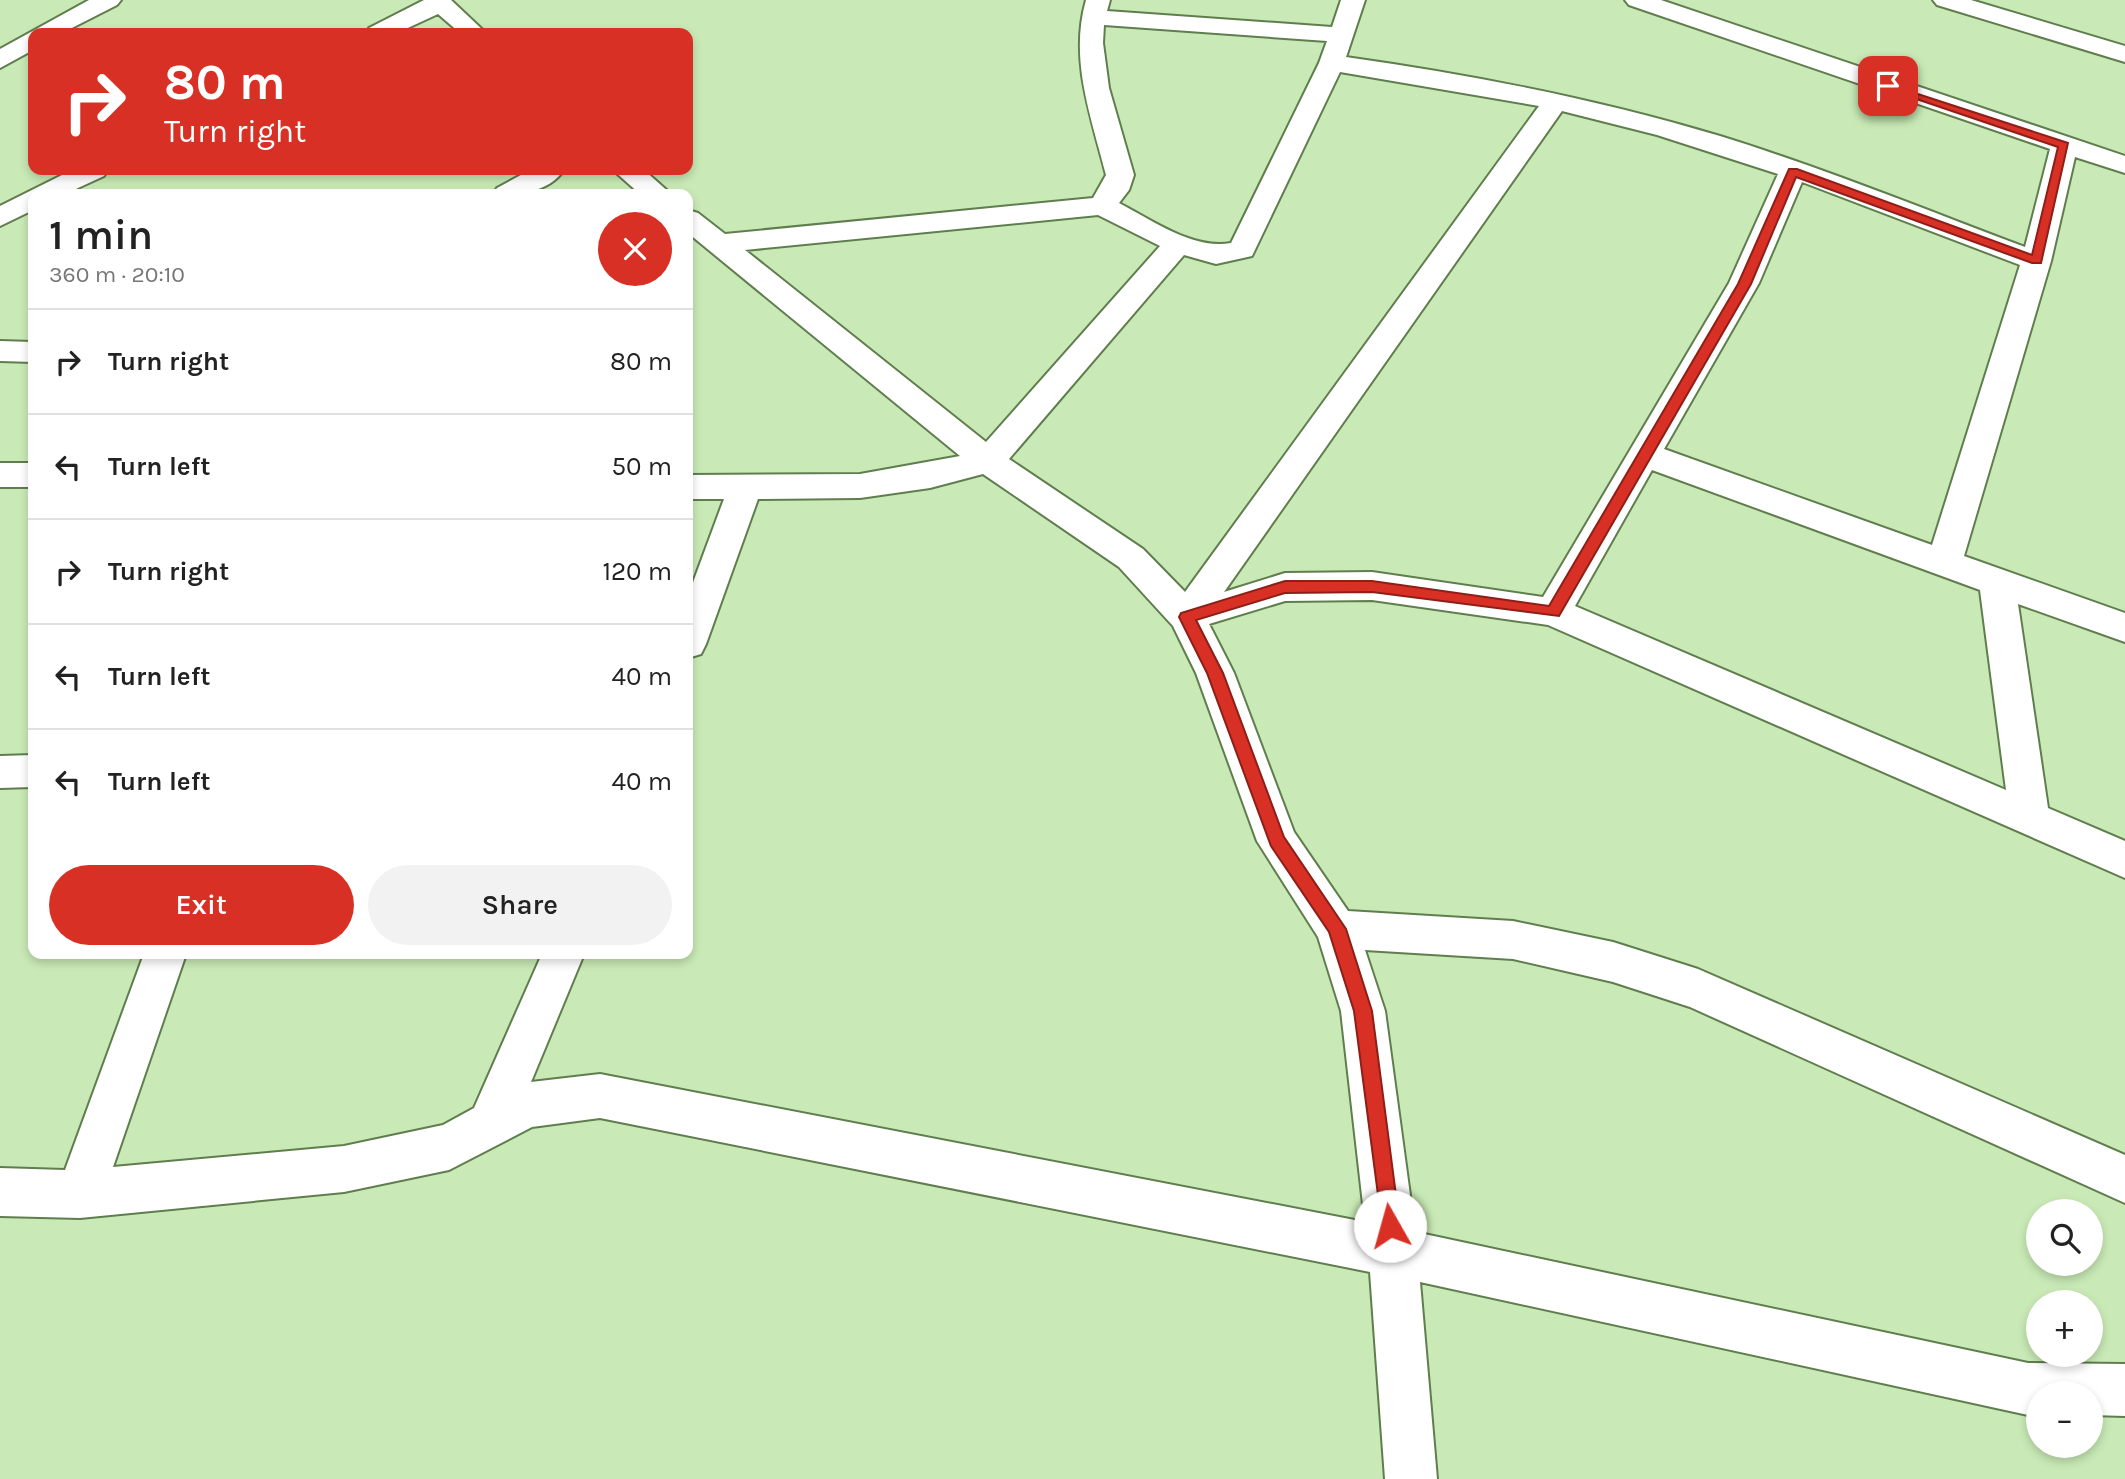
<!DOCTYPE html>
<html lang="en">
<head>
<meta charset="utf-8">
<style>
  body { margin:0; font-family:Karla,sans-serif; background:#f2f2f2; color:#222; height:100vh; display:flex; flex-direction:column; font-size:26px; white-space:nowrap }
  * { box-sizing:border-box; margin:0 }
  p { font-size:23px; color:#767676 }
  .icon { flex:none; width:38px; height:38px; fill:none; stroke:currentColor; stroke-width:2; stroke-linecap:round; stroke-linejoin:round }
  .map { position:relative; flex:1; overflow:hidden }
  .sheet { position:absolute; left:28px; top:189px; width:665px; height:770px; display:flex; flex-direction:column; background:#fff; border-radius:14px; box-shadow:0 4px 10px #0003 }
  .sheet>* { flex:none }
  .hud { position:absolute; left:28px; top:28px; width:665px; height:147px; border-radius:14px; box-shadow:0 4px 10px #0003; background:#d93025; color:#fff; overflow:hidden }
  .controls { position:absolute; left:2026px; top:1199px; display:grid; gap:14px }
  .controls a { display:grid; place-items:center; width:77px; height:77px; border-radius:50%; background:#fff; box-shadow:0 4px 10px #0003; font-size:35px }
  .pin { position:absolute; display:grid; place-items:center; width:60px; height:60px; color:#fff; margin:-30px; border-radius:14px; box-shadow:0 4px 10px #0006 }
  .me { position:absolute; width:77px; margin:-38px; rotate:353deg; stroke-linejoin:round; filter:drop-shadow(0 0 5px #0008) }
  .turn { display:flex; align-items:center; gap:24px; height:147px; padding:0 21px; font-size:32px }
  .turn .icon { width:91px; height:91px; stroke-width:2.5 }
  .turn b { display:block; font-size:49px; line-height:60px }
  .round { display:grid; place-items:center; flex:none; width:74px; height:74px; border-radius:37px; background:#f2f2f2 }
  .summary { display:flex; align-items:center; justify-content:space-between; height:119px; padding:0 21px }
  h1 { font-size:42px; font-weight:600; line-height:52px }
  .button { display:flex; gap:14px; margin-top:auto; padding:14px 21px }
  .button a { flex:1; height:80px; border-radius:42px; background:#d93025; color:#fff; font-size:28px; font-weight:600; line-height:80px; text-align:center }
  .button a+a { background:#f2f2f2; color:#222 }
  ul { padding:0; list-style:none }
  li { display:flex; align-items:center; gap:21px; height:105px; padding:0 21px; border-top:2px solid #e0e0e0 }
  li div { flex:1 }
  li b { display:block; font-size:26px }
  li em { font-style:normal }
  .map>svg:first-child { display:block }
</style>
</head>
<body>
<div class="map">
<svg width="2125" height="1479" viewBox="0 0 2125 1479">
  <rect width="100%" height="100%" fill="#c9eab6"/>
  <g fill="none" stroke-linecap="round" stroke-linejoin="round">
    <defs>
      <path id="street" d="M 89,0 L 121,0 L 117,5 L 62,33 L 33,33 L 33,50 L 0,68 L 0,49 Z
        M 424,0 L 451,0 L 486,33 L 460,33 L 438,14 L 397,33 L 366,33 L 369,28 Z
        M 1086,0 L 1110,0 L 1107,11 L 1332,27 L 1341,0 L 1365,0 L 1346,57 C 1474,75 1597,99 1720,136 C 1823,168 1924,209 2025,247 L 2050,149 L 1629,5 L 1625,0 L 1661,0 L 2125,156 L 2125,173 L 2075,157 L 2051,261 L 1964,556 L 2125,613 L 2125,642 L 2018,604 L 2048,808 L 2125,841 L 2125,878 L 1548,625 L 1372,600 L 1285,601 L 1209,624 L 1234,673 L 1294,832 L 1348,911 L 1513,921 L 1613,942 L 1698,969 L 2125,1155 L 2125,1203 L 1690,1007 L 1613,982 L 1513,959 L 1365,950 L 1385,1011 L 1415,1232 L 2028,1363 L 2125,1364 L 2125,1416 L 2091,1415 L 2091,1393 L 2039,1393 L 2039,1415 L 2028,1415 L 1420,1282 L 1437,1479 L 1385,1479 L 1370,1272 L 600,1118 L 532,1127 L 449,1170 L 344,1192 L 80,1218 L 0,1216 L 0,1168 L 65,1170 L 144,954 L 186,954 L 113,1167 L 344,1146 L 443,1125 L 474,1108 L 542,954 L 584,954 L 531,1082 L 600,1074 L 1365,1222 L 1341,1011 L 1318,937 L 1257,841 L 1196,673 L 1173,626 L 1119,567 L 983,474 L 930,488 L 860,498 L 758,499 L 706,644 L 701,654 L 688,658 L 688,596 L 724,499 L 688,499 L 688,475 L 860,474 L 960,456 L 688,233 L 688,210 L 698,213 L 725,234 L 1093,198 L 1106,175 C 1091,116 1069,59 1086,0 ZM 1104,25 L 1327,41 L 1319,63 L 1231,243 C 1193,250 1152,220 1119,203 L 1129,190 L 1134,175 L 1109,88 L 1103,43 ZM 1340,72 L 1539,106 L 1185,592 L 1143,549 L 1009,459 L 1184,255 L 1216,264 L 1252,256 ZM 1562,111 L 1657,135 L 1778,174 L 1729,283 L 1543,597 L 1372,572 L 1285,573 L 1224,592 ZM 1802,182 L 2020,265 L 1932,545 L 1664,449 L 1759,283 ZM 1098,215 L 1160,246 L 986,442 L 745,250 ZM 1652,470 L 1980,590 L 2006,790 L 1575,606 Z
        M 1933,0 L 1971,0 L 2125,46 L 2125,62 L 1937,5 Z
        M 72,170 L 108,170 L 104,176 L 65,194 L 33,194 L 33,210 L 0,226 L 0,206 Z
        M 530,170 L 564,170 C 548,193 518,195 493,194 L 497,188 Z
        M 613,170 L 644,170 L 671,194 L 640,194 Z
        M 0,341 L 33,342 L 33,362 L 0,361 Z
        M 0,463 L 33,463 L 33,487 L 0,487 Z
        M 33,755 L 33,787 L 0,788 L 0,756 Z"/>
    </defs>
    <!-- street casing -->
    <use href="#street" stroke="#607d4e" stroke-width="4"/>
    <!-- street -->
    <use href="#street" fill="#fff" fill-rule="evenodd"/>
  </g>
  <!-- route -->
  <path fill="#d93025" stroke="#8d1f18" stroke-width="2" d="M 1884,83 L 2068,143 L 2041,263 L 2032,263 L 1796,177 L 1751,284 L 1559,616 L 1372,592 L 1285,593 L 1196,620 L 1223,673 L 1284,837 L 1346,929 L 1372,1011 L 1400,1226 L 1397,1233 L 1390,1235 L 1383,1233 L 1354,1011 L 1329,932 L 1271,846 L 1207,673 L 1179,617 L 1181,613 L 1285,581 L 1372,581 L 1549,606 L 1738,284 L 1789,169 L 1797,169 L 2032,255 L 2058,147 L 1884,88 Z"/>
</svg>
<div class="controls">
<a><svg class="icon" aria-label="search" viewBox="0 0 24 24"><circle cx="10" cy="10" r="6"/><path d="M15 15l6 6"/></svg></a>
<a>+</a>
<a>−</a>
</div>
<div class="pin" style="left:1888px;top:86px;background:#d93025"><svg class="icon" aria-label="arrive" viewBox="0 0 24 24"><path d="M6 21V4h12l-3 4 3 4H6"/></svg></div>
<svg class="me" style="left:1390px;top:1226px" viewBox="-20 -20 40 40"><circle r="19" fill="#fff"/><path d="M0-13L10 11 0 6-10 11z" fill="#d93025"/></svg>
<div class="hud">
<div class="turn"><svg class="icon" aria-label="right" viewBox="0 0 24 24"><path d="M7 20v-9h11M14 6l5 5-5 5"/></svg><div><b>80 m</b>Turn right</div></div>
</div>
<section class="sheet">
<div class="summary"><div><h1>1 min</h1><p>360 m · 20:10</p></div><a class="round" style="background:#d93025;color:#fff"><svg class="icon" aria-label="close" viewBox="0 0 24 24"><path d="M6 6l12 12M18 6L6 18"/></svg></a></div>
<ul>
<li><svg class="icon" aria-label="right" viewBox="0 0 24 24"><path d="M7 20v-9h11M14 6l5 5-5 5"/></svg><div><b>Turn right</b></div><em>80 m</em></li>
<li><svg class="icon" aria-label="left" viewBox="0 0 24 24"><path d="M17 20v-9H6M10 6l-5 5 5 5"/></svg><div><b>Turn left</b></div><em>50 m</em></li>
<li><svg class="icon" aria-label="right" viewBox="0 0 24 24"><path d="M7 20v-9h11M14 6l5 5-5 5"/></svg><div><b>Turn right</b></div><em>120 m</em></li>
<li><svg class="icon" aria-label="left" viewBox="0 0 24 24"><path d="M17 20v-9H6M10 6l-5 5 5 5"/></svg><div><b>Turn left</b></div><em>40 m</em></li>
<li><svg class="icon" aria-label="left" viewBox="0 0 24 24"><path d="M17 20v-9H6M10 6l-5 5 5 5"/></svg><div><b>Turn left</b></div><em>40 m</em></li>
</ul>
<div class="button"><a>Exit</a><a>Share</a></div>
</section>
</div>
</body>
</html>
